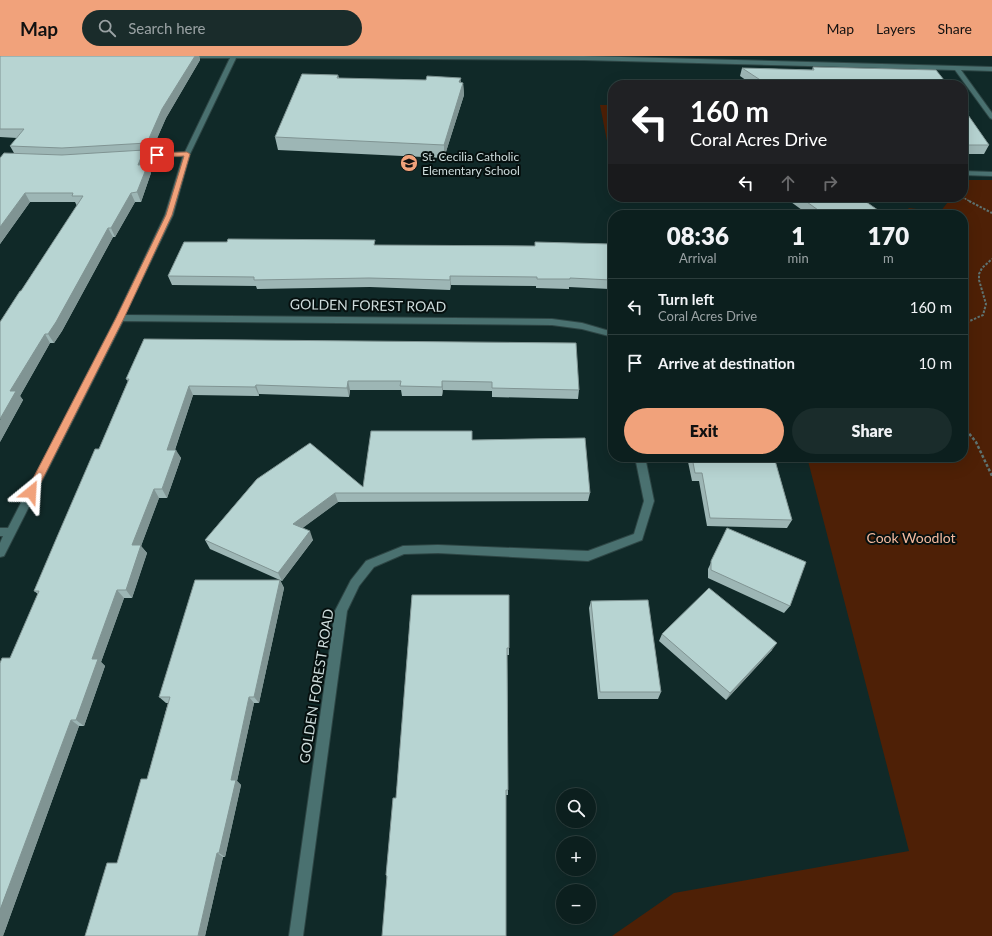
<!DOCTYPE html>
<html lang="en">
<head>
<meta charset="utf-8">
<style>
  body { margin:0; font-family:Lato,sans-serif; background:#1a2c2b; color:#f1f3f6; height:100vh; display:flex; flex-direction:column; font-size:15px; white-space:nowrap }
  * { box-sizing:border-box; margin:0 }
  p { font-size:13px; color:#9aa2a4 }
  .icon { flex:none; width:22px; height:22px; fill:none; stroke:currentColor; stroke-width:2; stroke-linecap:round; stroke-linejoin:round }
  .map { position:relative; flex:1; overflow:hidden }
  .panel { position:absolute; left:608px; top:154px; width:360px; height:252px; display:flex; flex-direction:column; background:#0c1f1e; border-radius:16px; box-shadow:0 4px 16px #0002,0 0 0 1px #2c3d3c }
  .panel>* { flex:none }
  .guide { position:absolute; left:608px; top:24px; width:360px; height:122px; border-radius:16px; box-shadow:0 4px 16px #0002,0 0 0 1px #2c3d3c; background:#202124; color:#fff; overflow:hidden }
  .tools { position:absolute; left:556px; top:732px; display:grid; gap:8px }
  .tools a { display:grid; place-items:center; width:40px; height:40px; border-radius:50%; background:#0c1f1e; box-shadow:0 4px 16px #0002,0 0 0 1px #2c3d3c; font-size:20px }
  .pin { position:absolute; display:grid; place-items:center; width:34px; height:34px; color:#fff; margin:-17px; border-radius:8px; box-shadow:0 2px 6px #0006 }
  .me { position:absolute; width:44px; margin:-22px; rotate:27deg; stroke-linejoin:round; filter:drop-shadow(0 0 3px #0008) }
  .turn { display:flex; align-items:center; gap:14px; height:84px; padding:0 16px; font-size:18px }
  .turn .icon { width:52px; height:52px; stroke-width:2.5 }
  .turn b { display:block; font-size:28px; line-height:34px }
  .lanes { display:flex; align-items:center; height:38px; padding:0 16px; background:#0003; justify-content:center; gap:20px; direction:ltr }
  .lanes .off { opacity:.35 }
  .eta { display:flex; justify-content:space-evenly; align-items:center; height:68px; text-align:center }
  .eta b { font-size:24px; font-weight:800; line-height:28px }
  .cta { display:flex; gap:8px; margin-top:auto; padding:8px 16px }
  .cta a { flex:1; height:46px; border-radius:24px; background:#f1a27b; color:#111; font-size:16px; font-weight:800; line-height:46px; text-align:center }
  .cta a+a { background:#1a2c2b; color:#f1f3f6 }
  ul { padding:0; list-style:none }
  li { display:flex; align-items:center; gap:12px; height:56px; padding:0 16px; border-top:1px solid #2c3d3c }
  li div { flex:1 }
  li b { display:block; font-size:15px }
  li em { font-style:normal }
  header { display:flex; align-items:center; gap:24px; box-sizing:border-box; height:56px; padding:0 20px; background:#f1a27b; color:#111 }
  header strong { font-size:19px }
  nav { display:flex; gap:22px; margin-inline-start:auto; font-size:14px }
  .search { width:280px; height:36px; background:#1a2c2b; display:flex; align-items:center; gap:10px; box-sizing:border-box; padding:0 14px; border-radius:22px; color:#9aa2a4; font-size:15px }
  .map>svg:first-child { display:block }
</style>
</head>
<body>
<header>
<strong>Map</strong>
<div class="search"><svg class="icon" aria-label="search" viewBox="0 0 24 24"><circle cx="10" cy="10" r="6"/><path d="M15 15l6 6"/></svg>Search here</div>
<nav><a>Map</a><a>Layers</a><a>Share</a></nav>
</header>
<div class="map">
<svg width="992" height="880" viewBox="0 0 992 880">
  <rect width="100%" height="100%" fill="#102928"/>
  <!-- green -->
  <path fill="#4e2006" d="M 600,49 L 613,49 L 613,116 Z
    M 965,124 L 992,124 L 992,880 L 612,880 L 674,837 L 909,795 L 807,401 L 963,401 L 963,159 L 902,159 L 909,152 L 940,156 L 952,141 L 963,141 L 963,127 Z"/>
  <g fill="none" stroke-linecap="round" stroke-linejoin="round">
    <defs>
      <path id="minor" d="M 183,0 L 584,0 L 992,11 L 992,15 L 961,14 L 992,57 L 992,63 L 990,62 L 955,14 L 584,4 L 236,2 L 190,98 L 173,159 L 125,259 L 552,263 L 582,267 L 613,276 L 613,283 L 609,280 L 582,273 L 552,269 L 123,265 L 4,500 L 0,501 L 0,487 L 3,480 L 0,480 L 0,472 L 8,472 L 116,262 L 165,159 L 183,100 L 133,102 L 130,100 L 133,98 L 185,96 L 230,2 L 186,2 Z
        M 963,115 L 992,116 L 992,120 L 963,119 Z
        M 635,401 L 645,401 L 654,445 L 642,484 L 588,505 L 438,497 L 404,498 L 374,511 L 359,530 L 347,555 L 303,880 L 289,880 L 335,555 L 351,524 L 366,505 L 403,490 L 438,489 L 588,495 L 634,478 L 644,445 Z"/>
    </defs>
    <!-- minor casing -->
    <use href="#minor" stroke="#2e4645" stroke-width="2"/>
    <!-- path-far2 -->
    <path stroke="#5e7372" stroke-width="1.5" stroke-dasharray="2 1" stroke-linecap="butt" d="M 962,141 L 971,146"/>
    <!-- path-far1 -->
    <path stroke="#5e7372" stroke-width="2" stroke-dasharray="2.5 1.5" stroke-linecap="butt" d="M 969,145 L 992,157
      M 963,268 L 983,259 L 986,248 L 979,224 L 979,218 L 982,212 L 992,203"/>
    <!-- path -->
    <path stroke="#5e7372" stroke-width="2.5" stroke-dasharray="3 2" stroke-linecap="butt" d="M 963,370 L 976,386 L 992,420"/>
    <!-- minor -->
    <use href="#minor" fill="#4a7170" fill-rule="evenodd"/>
  </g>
  <!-- wall -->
  <path fill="#9db6b5" d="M 0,0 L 199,0 L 200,4 L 166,62 L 151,96 L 145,97 L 148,103 L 145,109 L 151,117 L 141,146 L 135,146 L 115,181 L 113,181 L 62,275 L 54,287 L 50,287 L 20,340 L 23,344 L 0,386 L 21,235 L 77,150 L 75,146 L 30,146 L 0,188 L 0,102 L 14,97 L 10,90 L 17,82 L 0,81 Z
    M 813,11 L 948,29 L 753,29 L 740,20 L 742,12 L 812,14 Z
    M 338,19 L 339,22 L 463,27 L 464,39 L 444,102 L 278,94 L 275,81 Z
    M 963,49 L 969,56 L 967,58 L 989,89 L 984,98 L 963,98 Z
    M 784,141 L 859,141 L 885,159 L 809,159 Z
    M 535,186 L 611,224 L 609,233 L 569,231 L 569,233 L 536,232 L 536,230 L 451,229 L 450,234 L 370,231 L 257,233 L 256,230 L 172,229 L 168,220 L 376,189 L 535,190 Z
    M 612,228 L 613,228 L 613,238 L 611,237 Z
    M 144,283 L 579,334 L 578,343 L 492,341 L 492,335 L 443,334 L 442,340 L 402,340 L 401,334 L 350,334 L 349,341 L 259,338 L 259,340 L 193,339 L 175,394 L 181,402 L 167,442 L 159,442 L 141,490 L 147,497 L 132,542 L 124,542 L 101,606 L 105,610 L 84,670 L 79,670 L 3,880 L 38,538 L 34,535 L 99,393 L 128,325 L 126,323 Z
    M 472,375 L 472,384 L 590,437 L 588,445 L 338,446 L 302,472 L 313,484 L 282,525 L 210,493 L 205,484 L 257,423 L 363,431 Z
    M 687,401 L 774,401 L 792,464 L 787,472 L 707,470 L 699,425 L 692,425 Z
    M 727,472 L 790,550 L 784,557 L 708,522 L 708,513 Z
    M 280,524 L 284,532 L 259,647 L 254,647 L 237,725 L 241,729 L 225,801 L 223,801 L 205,880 L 85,880 L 117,807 L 147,723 L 168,647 L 166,647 L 159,641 Z
    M 412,539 L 509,592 L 509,599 L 507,599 L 508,739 L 506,739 L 387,822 L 386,819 L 396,742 Z
    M 591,545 L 661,636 L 658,643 L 598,643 L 589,552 Z
    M 662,578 L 772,594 L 726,644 L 659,585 Z"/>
  <!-- shaded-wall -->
  <path fill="#809493" d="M 195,0 L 199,0 L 200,4 L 166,62 L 151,96 L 147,87 L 162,53 Z
    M 461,22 L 461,33 L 463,27 L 464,39 L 444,102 L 444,89 Z
    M 144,94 L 148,103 L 141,118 L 138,109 Z
    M 148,108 L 151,117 L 141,146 L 137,136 Z
    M 25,137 L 30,146 L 0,188 L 0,171 Z
    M 131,137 L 135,146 L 115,181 L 111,172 Z
    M 108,172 L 113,181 L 62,275 L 54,287 L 48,278 Z
    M 450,220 L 451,229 L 450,234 Z
    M 45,278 L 50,287 L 20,340 L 23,344 L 0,386 L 0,364 L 10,335 Z
    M 348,325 L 350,334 L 349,341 L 347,332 Z
    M 442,325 L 443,334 L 442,340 Z
    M 256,329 L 259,338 L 259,340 L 255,331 Z
    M 189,330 L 193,339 L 172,402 L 167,394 Z
    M 176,394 L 181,402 L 167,442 L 162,433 Z
    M 154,433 L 159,442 L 141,490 L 147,497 L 132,542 L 126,534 L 132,489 Z
    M 335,437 L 338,446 L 296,477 L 293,468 Z
    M 310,475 L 313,484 L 282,525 L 278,517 Z
    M 280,524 L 284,532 L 259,647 L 254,641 Z
    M 117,534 L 124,542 L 101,606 L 105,610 L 84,670 L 76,664 L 92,603 Z
    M 777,587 L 772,594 L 726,644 L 730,637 Z
    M 249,641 L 254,647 L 237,725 L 241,729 L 225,801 L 219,797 L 231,724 Z
    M 71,664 L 79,670 L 3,880 L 0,880 L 0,854 Z
    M 217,797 L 223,801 L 205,880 L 198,880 Z"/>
  <!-- building -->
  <path fill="#b7d4d2" stroke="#809493" d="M 0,0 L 195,0 L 162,53 L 147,87 L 62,92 L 10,90 L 24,73 L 0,73 Z
    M 813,11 L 936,14 L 948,29 L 768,29 L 742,12 L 814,14 Z
    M 302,18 L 338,19 L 337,22 L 426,24 L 427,20 L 461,22 L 459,26 L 463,27 L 444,89 L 275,81 Z
    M 963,49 L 969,56 L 966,56 L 989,89 L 963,89 Z
    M 144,94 L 138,109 L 148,108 L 137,136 L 131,137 L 111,172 L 108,172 L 56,266 L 48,278 L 45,278 L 10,335 L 16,335 L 0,363 L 0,266 L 20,235 L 21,235 L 83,140 L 72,140 L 73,137 L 25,137 L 0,171 L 0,102 L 4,97 L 62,99 Z
    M 800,141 L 859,141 L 885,159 L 825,159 Z
    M 228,183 L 375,184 L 374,189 L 535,190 L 535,186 L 611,188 L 611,224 L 570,222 L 570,223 L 537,223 L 537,221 L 450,220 L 450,224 L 369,222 L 254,224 L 254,221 L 168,220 L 184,186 L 227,186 Z
    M 144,283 L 576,287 L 579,334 L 492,332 L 492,326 L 442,325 L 442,331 L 400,330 L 401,325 L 348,325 L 347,332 L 256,329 L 255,331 L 189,330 L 167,394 L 176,394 L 162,433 L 154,433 L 132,489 L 141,489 L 126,534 L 117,534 L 92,603 L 98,603 L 76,664 L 71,664 L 0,854 L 0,607 L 2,602 L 10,602 L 39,535 L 34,535 L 57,481 L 95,393 L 99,393 L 129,323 L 126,323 Z
    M 371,375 L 472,375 L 472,384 L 585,382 L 590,437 L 335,437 L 293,468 L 310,475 L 278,517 L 205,484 L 257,423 L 310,387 L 363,431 Z
    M 692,401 L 774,401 L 792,464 L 710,462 L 702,417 L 695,417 Z
    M 727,472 L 806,506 L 790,550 L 711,514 L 711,505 Z
    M 195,524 L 280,524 L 254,641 L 249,641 L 231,724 L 236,724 L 219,797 L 217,797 L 198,880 L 85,880 L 107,807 L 117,807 L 141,723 L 147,723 L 170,641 L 159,641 Z
    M 709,532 L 777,587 L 730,637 L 662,578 Z
    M 412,539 L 509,539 L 509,592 L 507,592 L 508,734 L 506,734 L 506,880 L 382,880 L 387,820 L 386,819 L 393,742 L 396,742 Z
    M 648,544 L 661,636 L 600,636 L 591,545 Z"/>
  <!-- route -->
  <path fill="#f1a27b" stroke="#9d6950" d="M 187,96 L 190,98 L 172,159 L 124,262 L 36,436 L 34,439 L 28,439 L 26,436 L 116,262 L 166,159 L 184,100 L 157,101 L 154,99 L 157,97 Z"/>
  <!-- icons -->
  <defs>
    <symbol id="school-disc" viewBox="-11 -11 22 22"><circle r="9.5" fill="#f1a27b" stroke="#06100f"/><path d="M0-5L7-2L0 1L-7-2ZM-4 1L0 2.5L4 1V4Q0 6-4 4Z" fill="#111"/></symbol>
  </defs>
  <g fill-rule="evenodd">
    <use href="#school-disc" x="399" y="97" width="20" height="20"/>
  </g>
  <g text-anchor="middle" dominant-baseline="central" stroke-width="4" stroke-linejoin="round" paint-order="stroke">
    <!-- far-poi labels -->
    <g font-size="12" fill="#cedcdc" stroke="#06100f" text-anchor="start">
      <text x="422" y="100">St. Cecilia Catholic<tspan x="422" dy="14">Elementary School</tspan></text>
    </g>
    <!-- street labels -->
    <g font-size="14" fill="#cedcdc" stroke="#06100f">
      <text transform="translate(368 249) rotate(1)">GOLDEN FOREST ROAD</text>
      <text transform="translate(316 630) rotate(-81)">GOLDEN FOREST ROAD</text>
    </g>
    <!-- park labels -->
    <g font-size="14" fill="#f3b99e" stroke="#06100f">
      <text x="911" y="481">Cook Woodlot</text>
    </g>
  </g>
</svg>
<div class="tools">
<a><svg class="icon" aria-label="search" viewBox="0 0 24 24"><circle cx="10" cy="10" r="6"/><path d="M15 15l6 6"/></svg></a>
<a>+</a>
<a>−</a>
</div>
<div class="pin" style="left:157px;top:99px;background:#d93025"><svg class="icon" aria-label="arrive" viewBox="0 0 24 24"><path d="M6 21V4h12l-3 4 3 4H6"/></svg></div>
<svg class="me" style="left:31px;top:436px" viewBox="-20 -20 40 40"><path d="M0-17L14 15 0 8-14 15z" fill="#f1a27b" stroke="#fff" stroke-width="4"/></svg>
<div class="guide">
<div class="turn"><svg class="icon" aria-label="left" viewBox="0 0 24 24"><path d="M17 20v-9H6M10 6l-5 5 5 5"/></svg><div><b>160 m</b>Coral Acres Drive</div></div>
<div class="lanes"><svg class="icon" aria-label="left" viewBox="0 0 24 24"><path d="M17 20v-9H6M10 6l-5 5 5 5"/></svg><svg class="icon off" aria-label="ahead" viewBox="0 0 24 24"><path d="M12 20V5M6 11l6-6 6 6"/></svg><svg class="icon off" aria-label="right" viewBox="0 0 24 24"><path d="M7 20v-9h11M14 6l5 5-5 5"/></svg></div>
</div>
<section class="panel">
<div class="eta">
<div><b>08:36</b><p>Arrival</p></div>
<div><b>1</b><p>min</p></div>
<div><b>170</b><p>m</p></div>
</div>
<ul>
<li><svg class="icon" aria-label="left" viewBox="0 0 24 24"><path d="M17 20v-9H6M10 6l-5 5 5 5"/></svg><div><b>Turn left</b><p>Coral Acres Drive</p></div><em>160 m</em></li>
<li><svg class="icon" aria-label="arrive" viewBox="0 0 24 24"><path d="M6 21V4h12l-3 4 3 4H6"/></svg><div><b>Arrive at destination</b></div><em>10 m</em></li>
</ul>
<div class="cta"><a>Exit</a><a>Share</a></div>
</section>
</div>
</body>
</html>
